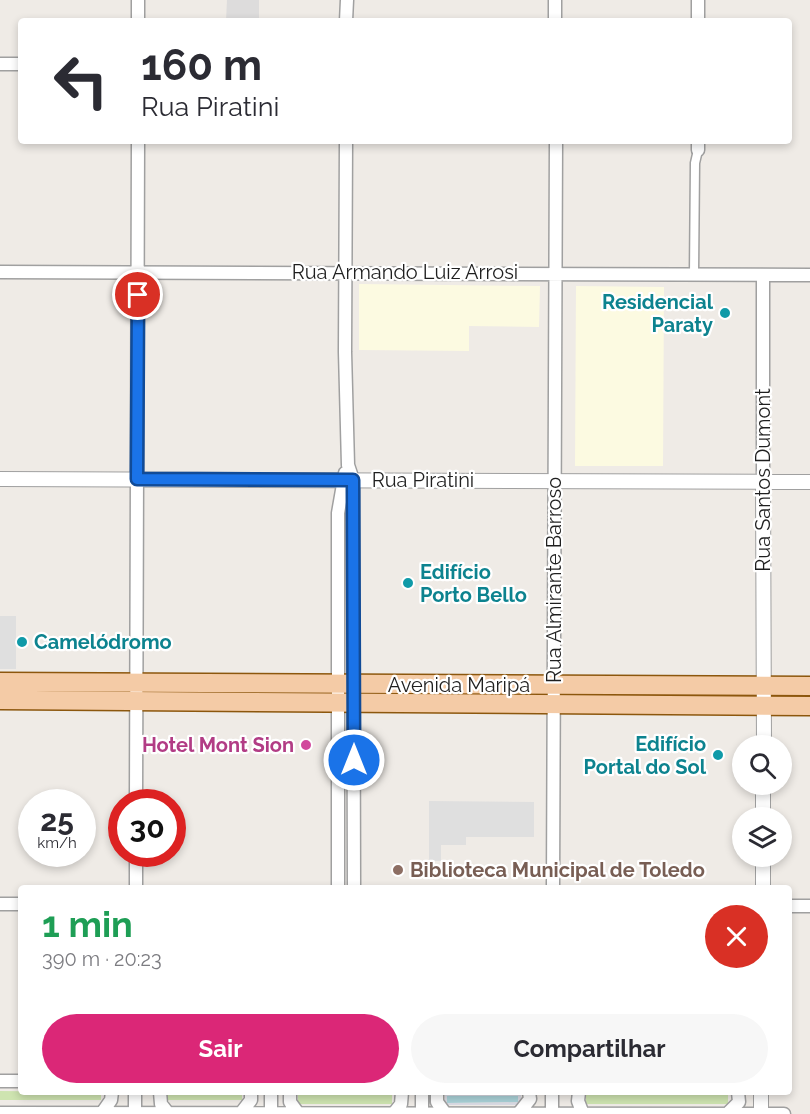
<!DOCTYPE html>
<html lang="pt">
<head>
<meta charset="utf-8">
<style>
  body { margin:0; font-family:Raleway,sans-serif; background:#f7f7f7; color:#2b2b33; height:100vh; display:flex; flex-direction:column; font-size:22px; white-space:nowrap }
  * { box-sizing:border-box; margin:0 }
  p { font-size:20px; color:#7c7c81 }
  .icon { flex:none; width:33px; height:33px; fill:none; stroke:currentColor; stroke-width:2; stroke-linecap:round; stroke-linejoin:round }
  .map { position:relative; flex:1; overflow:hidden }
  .side { position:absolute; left:18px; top:885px; width:774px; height:210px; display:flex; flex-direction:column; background:#fff; border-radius:6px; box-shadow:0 3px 9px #0003 }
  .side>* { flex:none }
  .hud { position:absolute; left:18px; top:18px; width:774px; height:126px; border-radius:6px; box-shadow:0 3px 9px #0003; background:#fff; color:#2b2b33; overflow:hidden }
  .controls { position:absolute; left:732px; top:735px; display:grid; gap:12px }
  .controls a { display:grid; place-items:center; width:60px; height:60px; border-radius:50%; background:#fff; box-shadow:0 3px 9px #0003; font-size:30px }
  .speed { position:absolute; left:18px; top:789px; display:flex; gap:12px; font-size:30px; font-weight:700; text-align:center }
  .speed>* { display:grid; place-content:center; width:78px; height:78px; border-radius:50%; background:#fff; box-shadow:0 3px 9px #0003; line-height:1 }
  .speed small { font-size:15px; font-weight:400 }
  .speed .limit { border:9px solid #d22; background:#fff; color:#111 }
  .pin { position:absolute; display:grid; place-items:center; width:51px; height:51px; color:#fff; margin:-26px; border:3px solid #fff; border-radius:50%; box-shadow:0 2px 6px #0007 }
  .me { position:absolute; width:66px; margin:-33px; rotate:0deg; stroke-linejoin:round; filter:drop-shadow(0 0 4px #0008) }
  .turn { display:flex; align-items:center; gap:21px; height:126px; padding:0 24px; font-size:27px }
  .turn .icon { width:78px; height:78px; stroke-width:2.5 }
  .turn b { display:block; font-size:42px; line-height:51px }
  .round { display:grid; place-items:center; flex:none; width:63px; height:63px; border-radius:32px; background:#f7f7f7 }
  .summary { display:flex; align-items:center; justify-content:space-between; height:102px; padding:0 24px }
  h1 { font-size:36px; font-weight:700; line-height:45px; color:#1e9e55 }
  .button { display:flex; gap:12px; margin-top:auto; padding:12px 24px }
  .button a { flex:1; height:69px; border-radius:36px; background:#db2777; color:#fff; font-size:24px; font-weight:700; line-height:69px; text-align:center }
  .button a+a { background:#f7f7f7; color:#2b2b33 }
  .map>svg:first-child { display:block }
</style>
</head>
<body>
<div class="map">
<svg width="810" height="1114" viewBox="0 0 810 1114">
  <rect width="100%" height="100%" fill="#efebe6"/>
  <!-- residential -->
  <path fill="#dddcdc" d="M 227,0 L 259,0 L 259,21 L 226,21 Z"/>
  <!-- education -->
  <path fill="#fcfae1" d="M 359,284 L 540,286 L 539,327 L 469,326 L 469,351 L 359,350 Z
    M 576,286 L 664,287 L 663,466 L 575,466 Z"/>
  <!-- grass -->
  <path fill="#cee4b0" d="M 0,1091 L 101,1092 L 101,1100 L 0,1100 Z
    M 165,1092 L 242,1092 L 242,1100 L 165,1100 Z
    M 298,1092 L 392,1092 L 392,1104 L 298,1104 Z
    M 586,1092 L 728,1092 L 728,1104 L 586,1104 Z"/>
  <!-- parking -->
  <path fill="#dfdfdf" d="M 0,616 L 16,616 L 16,669 L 0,669 Z
    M 429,801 L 534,802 L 534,837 L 466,837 L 466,845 L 441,845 L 441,861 L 429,861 Z"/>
  <!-- plaza -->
  <path fill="#dadbe4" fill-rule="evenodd" d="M 521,1093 L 521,1105 L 445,1105 L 445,1094 ZM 447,1096 L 518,1096 L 518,1102 L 448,1103 Z"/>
  <!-- water -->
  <path fill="#aad2d8" d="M 447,1096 L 518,1096 L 518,1102 L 447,1103 Z"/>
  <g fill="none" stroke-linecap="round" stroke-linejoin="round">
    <defs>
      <path id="pedestrian" d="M 694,274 L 695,163 L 698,150"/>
      <path id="minor" d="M 555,0 L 555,21
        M 138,21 L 138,0
        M 346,21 L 347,0
        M 698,21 L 698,0
        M 0,64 L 21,64
        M 346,141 L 345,352 L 348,465 L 353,480 L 353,512 L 354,888
        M 698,150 L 698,141
        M 0,272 L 810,275
        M 763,481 L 763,275
        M 136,802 L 138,141
        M 136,854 L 136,888
        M 338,888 L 338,513 L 345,473
        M 553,888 L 556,141
        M 0,904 L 21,904
        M 789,906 L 810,906
        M 0,1081 L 21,1081
        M 160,1092 L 161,1104 L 168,1113
        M 271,1092 L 271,1114
        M 290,1092 L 290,1102 L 298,1113
        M 437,1092 L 437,1102 L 445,1113
        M 579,1092 L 578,1101 L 583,1114
        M 0,1113 L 784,1114
        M 102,1113 L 111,1100 L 112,1092
        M 241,1113 L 251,1100 L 251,1092
        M 394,1113 L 401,1104 L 402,1092
        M 422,1113 L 422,1092
        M 519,1113 L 530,1099 L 529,1092
        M 135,1114 L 135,1092
        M 552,1114 L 552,1092
        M 727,1114 L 739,1102 L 738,1092"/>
      <path id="tertiary" d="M 0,479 L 810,482
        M 763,481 L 764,746
        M 763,818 L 763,784
        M 763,888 L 763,856
        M 761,1114 L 761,1092"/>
      <path id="primary" d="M 0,682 L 810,686
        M 0,700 L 810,706"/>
    </defs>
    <!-- pedestrian casing -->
    <use href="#pedestrian" stroke="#a0a0a0" stroke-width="11"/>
    <!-- minor casing -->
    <use href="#minor" stroke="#a0a0a0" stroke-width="15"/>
    <!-- tertiary casing -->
    <use href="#tertiary" stroke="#a0a0a0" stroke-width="16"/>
    <!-- primary casing -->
    <use href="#primary" stroke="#8c570d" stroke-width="21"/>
    <!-- pedestrian -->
    <use href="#pedestrian" stroke="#fff" stroke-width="8"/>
    <!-- minor -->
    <use href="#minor" stroke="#fff" stroke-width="12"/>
    <!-- tertiary -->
    <use href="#tertiary" stroke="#fff" stroke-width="14"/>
    <!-- primary -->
    <use href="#primary" stroke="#f4cba6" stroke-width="18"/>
  </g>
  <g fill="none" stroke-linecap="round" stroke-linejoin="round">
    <defs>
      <path id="route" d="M 138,295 L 137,479 L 353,480 L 354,760"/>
    </defs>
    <!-- route casing -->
    <use href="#route" stroke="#114b97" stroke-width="15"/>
    <!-- route -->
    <use href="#route" stroke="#1a73e8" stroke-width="10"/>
  </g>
  <!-- markers -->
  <g fill="#0f9aa8" stroke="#fff" stroke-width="2">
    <circle cx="725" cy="313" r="6"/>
    <circle cx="408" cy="583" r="6"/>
    <circle cx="22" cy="642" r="6"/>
    <circle cx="718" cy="755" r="6"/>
  </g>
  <circle fill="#d1479c" stroke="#fff" stroke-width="2" cx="306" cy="745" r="6"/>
  <circle fill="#8d6e63" stroke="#fff" stroke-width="2" cx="398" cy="870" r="6"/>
  <g text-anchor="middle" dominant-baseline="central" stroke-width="4.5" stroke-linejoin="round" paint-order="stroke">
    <!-- street labels -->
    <g font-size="20" fill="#1f1f1f" stroke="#fff">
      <text x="405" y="272">Rua Armando Luiz Arrosi</text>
      <text x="423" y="480">Rua Piratini</text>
      <text transform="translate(763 480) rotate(-90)">Rua Santos Dumont</text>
      <text transform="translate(554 580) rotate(-90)">Rua Almirante Barroso</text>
      <text x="459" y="685">Avenida Maripá</text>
    </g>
    <!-- culture labels -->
    <g font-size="20" font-weight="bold" fill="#0d838f" stroke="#fff" text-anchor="end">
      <text x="713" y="302">Residencial<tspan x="713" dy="23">Paraty</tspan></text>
      <text x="420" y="572" text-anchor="start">Edifício<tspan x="420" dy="23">Porto Bello</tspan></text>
      <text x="34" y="642" text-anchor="start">Camelódromo</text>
      <text x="706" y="744">Edifício<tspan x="706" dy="23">Portal do Sol</tspan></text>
    </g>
    <!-- hotel labels -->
    <g font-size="20" font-weight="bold" fill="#b23c85" stroke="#fff" text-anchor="end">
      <text x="294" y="745">Hotel Mont Sion</text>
    </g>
    <!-- education labels -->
    <g font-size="20" font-weight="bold" fill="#785e54" stroke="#fff" text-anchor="start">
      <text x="410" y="870">Biblioteca Municipal de Toledo</text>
    </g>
  </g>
</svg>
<div class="controls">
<a><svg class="icon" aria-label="search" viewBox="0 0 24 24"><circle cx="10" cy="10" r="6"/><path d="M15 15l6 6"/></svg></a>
<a><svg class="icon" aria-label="layers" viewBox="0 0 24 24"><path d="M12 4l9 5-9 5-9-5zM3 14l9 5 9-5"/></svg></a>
</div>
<div class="speed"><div>25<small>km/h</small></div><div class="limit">30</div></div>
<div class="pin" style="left:138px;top:295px;background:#d93025"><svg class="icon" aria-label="arrive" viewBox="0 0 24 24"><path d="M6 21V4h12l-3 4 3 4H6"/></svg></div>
<svg class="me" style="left:354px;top:760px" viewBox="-20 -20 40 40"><circle r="17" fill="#1a73e8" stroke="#fff" stroke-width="3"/><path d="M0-11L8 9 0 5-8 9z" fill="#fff"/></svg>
<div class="hud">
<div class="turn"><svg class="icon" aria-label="left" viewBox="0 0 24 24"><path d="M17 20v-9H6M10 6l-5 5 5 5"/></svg><div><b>160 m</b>Rua Piratini</div></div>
</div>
<section class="side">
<div class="summary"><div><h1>1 min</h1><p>390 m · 20:23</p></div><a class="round" style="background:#d93025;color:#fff"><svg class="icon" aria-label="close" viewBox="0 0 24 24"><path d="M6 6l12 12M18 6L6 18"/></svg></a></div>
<div class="button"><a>Sair</a><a>Compartilhar</a></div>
</section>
</div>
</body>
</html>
